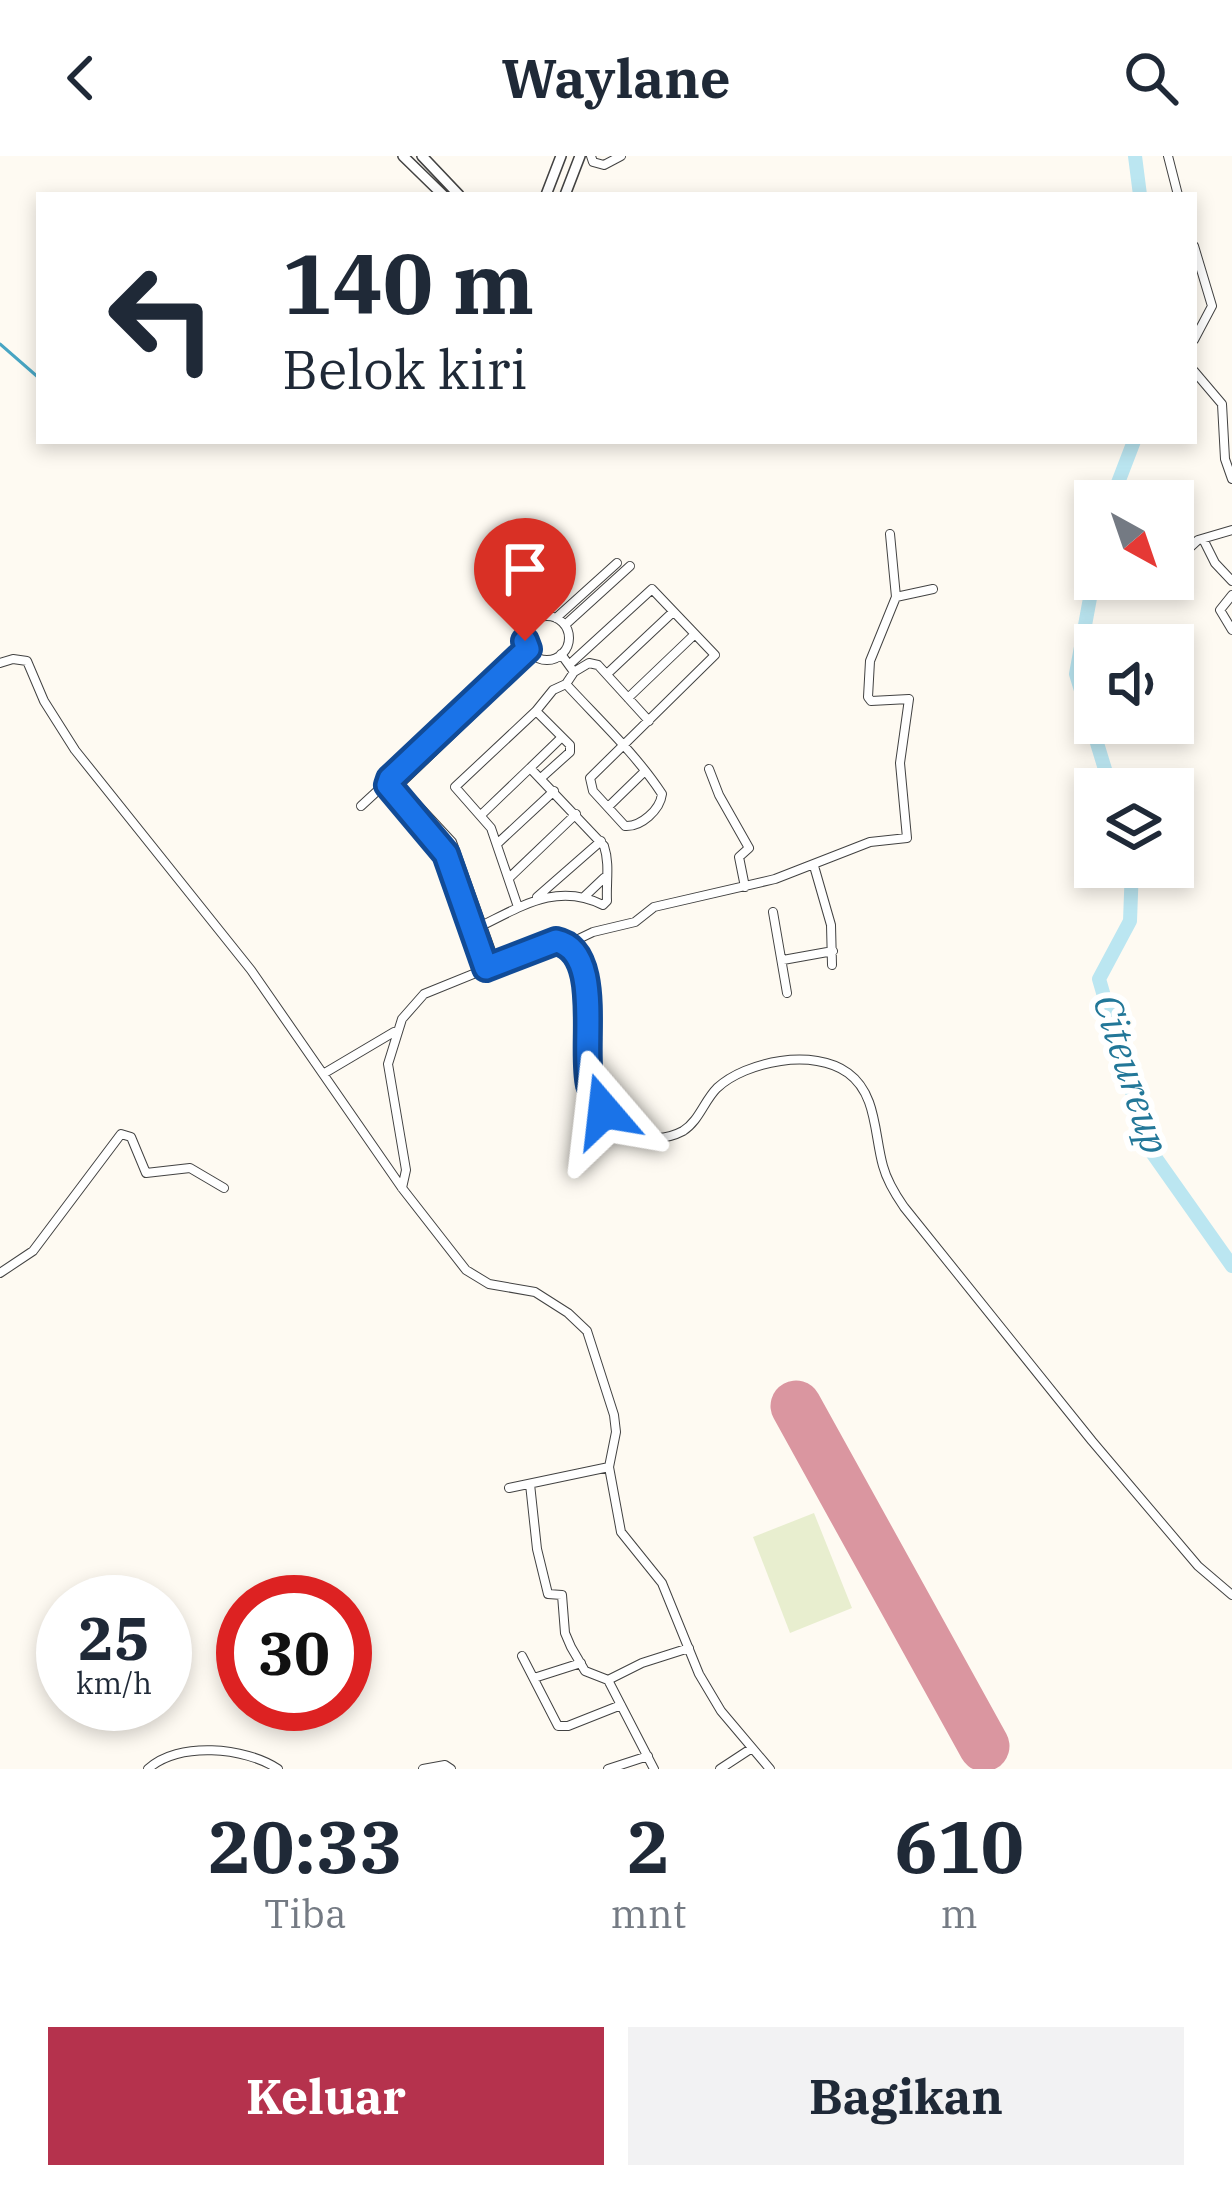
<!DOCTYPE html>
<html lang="id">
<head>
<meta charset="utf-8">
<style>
  body { margin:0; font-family:"IBM Plex Serif",serif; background:#f2f2f3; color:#1f2937; height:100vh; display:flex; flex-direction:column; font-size:45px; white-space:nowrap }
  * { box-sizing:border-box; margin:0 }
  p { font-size:39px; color:#747a83 }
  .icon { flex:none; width:66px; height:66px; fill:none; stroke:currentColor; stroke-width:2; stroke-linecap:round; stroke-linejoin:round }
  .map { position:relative; height:1613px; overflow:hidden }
  .sheet { display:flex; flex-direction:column; background:#fff; flex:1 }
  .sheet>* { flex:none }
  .banner { position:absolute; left:36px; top:36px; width:1161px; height:252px; border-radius:0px; box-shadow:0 6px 18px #0003; background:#fff; color:#1f2937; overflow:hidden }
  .needle { width:78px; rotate:140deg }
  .buttons { position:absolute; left:1074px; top:324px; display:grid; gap:24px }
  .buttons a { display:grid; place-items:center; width:120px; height:120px; border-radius:0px; background:#fff; box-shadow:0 6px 18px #0003; font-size:60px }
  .speed { position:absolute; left:36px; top:1419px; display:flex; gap:24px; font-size:60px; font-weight:700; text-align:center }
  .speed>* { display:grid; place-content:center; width:156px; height:156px; border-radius:50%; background:#fff; box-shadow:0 6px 18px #0003; line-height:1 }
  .speed small { font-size:30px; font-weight:400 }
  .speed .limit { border:18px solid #d22; background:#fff; color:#111 }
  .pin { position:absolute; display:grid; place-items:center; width:102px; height:102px; color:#fff; margin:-123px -51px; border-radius:50% 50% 50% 0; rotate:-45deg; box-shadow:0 0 12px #0007 }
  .pin .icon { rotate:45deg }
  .me { position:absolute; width:132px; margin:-66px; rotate:343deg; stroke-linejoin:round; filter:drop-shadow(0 0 9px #0008) }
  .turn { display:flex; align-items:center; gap:42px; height:252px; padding:0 48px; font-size:54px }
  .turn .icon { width:156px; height:156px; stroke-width:2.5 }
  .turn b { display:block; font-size:84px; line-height:102px }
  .eta { display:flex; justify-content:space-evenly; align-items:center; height:204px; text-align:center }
  .eta b { font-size:72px; font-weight:700; line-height:84px }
  .button { display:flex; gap:24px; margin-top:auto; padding:24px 48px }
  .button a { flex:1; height:138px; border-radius:0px; background:#b5324d; color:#fff; font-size:48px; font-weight:700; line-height:138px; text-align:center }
  .button a+a { background:#f2f2f3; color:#1f2937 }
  header { display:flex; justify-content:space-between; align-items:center; height:156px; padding:0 48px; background:#fff; font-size:54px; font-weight:700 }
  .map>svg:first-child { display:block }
</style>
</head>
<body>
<header><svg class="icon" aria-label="back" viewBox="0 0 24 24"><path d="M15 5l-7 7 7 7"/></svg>Waylane<svg class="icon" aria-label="search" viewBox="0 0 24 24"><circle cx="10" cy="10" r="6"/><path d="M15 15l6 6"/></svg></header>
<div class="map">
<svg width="1232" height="1613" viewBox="0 0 1232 1613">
  <rect width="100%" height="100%" fill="#fefaf2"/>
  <!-- pitch -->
  <path fill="#e8eecf" d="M 814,1357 L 852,1452 L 790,1477 L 753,1381 Z"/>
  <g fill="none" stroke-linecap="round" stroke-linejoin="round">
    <!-- stream -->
    <path stroke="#48a5c3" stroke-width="3" d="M 0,188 L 39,222"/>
    <!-- river -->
    <path stroke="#bbe6f1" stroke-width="14" d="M 1135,0 L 1140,39
      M 1111,345 L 1134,285
      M 1095,415 L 1076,518 L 1111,633
      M 1132,711 L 1130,765 L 1099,823 L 1148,991 L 1232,1110"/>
    <!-- runway -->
    <path stroke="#da96a0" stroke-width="51" d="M 796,1250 L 984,1590"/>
    <defs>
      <path id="minor" d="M 591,0 L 593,6 L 604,9 L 621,0
        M 1168,0 L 1178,39
        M 1194,90 L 1212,150 L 1194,184
        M 1194,215 L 1222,248 L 1225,303 L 1232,323
        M 1203,383 L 1215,407 L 1232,425
        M 1183,435 L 1185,396 L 1198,384 L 1232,374
        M 896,441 L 933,433
        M525 482a22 22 0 1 1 44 0a22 22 0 1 1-44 0Z
        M 556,462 L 617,407
        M 565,469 L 630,410
        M 1232,474 L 1220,454 L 1232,439
        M 0,507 L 13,503 L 27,505 L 44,545 L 75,594 L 251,814 L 402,1032 L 466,1114 L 489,1128 L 535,1136 L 568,1157 L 587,1175 L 614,1259 L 616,1276 L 609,1311 L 621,1376 L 662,1427 L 699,1518 L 721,1555 L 770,1613
        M 574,516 L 589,507 L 598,509 L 649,565
        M 607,518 L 673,456
        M 566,528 C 598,563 636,598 662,638 C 660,654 641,671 625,670 L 593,635 L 590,622 L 715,499 L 652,433 L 570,508
        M 628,542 L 695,478
        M 709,613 L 719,639 L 749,692 L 739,701 L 745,731
        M 541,622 L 570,596 L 570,589 L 562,581
        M 361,650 L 387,626
        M 608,651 L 645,615
        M 481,659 L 530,612
        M 498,687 L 554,635
        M 814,710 L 831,769 L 832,809
        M 509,722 L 576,658
        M 585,740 L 604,722
        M 537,741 L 601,685
        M 518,751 L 491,672 L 455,631 L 536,555 L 553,534 L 566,528 L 574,516 L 561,498
        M 773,756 L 787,837
        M 481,770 C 522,750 558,726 603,749 L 607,745 C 606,726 610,708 604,690 L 530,612 L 562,581 L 536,555
        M 568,788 L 593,776 L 635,766 L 654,751 L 775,723 L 870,686 L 907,682 L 900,607 L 909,543 L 871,545 L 868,541 L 870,505 L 896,441 L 890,378
        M 783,804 L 833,795
        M 496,809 L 452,686 L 399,629 L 534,499
        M 486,812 L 446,697 L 390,633 L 388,625 L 528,493
        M 323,918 L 394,876
        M 402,1032 L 406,1014 L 388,908 L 402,863 L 424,838 L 552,786 L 568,788 L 582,804 L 585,815 C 587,870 573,944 630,974 C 647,984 666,984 683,975 C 699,965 704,945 717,932 C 746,905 814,892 848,917 C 877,938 874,978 883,1010 C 887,1025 895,1038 904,1051 L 1092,1285 L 1198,1410 L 1232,1439
        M 0,1117 L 33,1095 L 121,978 L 131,981 L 146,1017 L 190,1012 L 224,1032
        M 530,1328 L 537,1393 L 548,1438 L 562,1439 L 565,1477 L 571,1491 L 585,1515 L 608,1524 L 654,1613
        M 509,1332 L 609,1311
        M 522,1500 L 558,1570 L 568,1570 L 621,1549
        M 534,1522 L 581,1507
        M 608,1524 L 642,1507 L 689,1492
        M 148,1613 C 178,1585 245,1591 278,1613
        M 423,1613 L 445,1609 L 451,1613
        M 608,1613 L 648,1600
        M 720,1613 L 752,1592"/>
      <path id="tertiary" d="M 403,0 L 443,39
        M 422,0 L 459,39
        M 546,39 L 561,0
        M 565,39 L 580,0"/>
    </defs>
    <!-- minor casing -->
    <use href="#minor" stroke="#424242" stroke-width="10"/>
    <!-- tertiary casing -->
    <use href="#tertiary" stroke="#424242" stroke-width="12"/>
    <!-- minor -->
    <use href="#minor" stroke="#fff" stroke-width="8"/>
    <!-- tertiary -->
    <use href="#tertiary" stroke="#fff" stroke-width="9"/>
  </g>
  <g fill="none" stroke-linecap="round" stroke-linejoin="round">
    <defs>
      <path id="route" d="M 525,485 L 528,493 L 390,623 L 388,629 L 446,698 L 486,812 L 556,785 C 604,795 581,891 590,929 C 593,939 598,947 604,955"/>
    </defs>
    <!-- route casing -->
    <use href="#route" stroke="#114b97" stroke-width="30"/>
    <!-- route -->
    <use href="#route" stroke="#1a73e8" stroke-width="21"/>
  </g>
  <g text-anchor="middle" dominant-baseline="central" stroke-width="12" stroke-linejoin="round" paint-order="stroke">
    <!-- water labels -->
    <g font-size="39" font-style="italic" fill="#227798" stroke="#fff">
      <text transform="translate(1132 918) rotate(72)">Citeureup</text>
    </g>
  </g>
</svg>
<div class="buttons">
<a><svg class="needle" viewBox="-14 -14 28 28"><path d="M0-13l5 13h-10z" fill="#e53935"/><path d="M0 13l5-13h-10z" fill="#747a83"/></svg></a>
<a><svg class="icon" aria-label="sound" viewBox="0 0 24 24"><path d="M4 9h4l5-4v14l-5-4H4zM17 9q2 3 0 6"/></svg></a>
<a><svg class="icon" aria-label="layers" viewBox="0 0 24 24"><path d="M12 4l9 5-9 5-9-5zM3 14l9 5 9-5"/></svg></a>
</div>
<div class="speed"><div>25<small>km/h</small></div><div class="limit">30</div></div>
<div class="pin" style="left:525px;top:485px;background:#d93025"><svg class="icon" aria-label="arrive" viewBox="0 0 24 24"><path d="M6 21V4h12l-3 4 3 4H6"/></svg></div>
<svg class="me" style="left:604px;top:955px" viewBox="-20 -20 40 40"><path d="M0-17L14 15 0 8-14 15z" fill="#1a73e8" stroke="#fff" stroke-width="4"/></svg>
<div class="banner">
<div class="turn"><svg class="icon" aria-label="left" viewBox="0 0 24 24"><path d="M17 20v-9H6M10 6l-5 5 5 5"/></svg><div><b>140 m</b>Belok kiri</div></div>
</div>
</div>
<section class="sheet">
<div class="eta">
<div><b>20:33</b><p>Tiba</p></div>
<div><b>2</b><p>mnt</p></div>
<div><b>610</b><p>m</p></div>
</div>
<div class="button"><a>Keluar</a><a>Bagikan</a></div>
</section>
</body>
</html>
